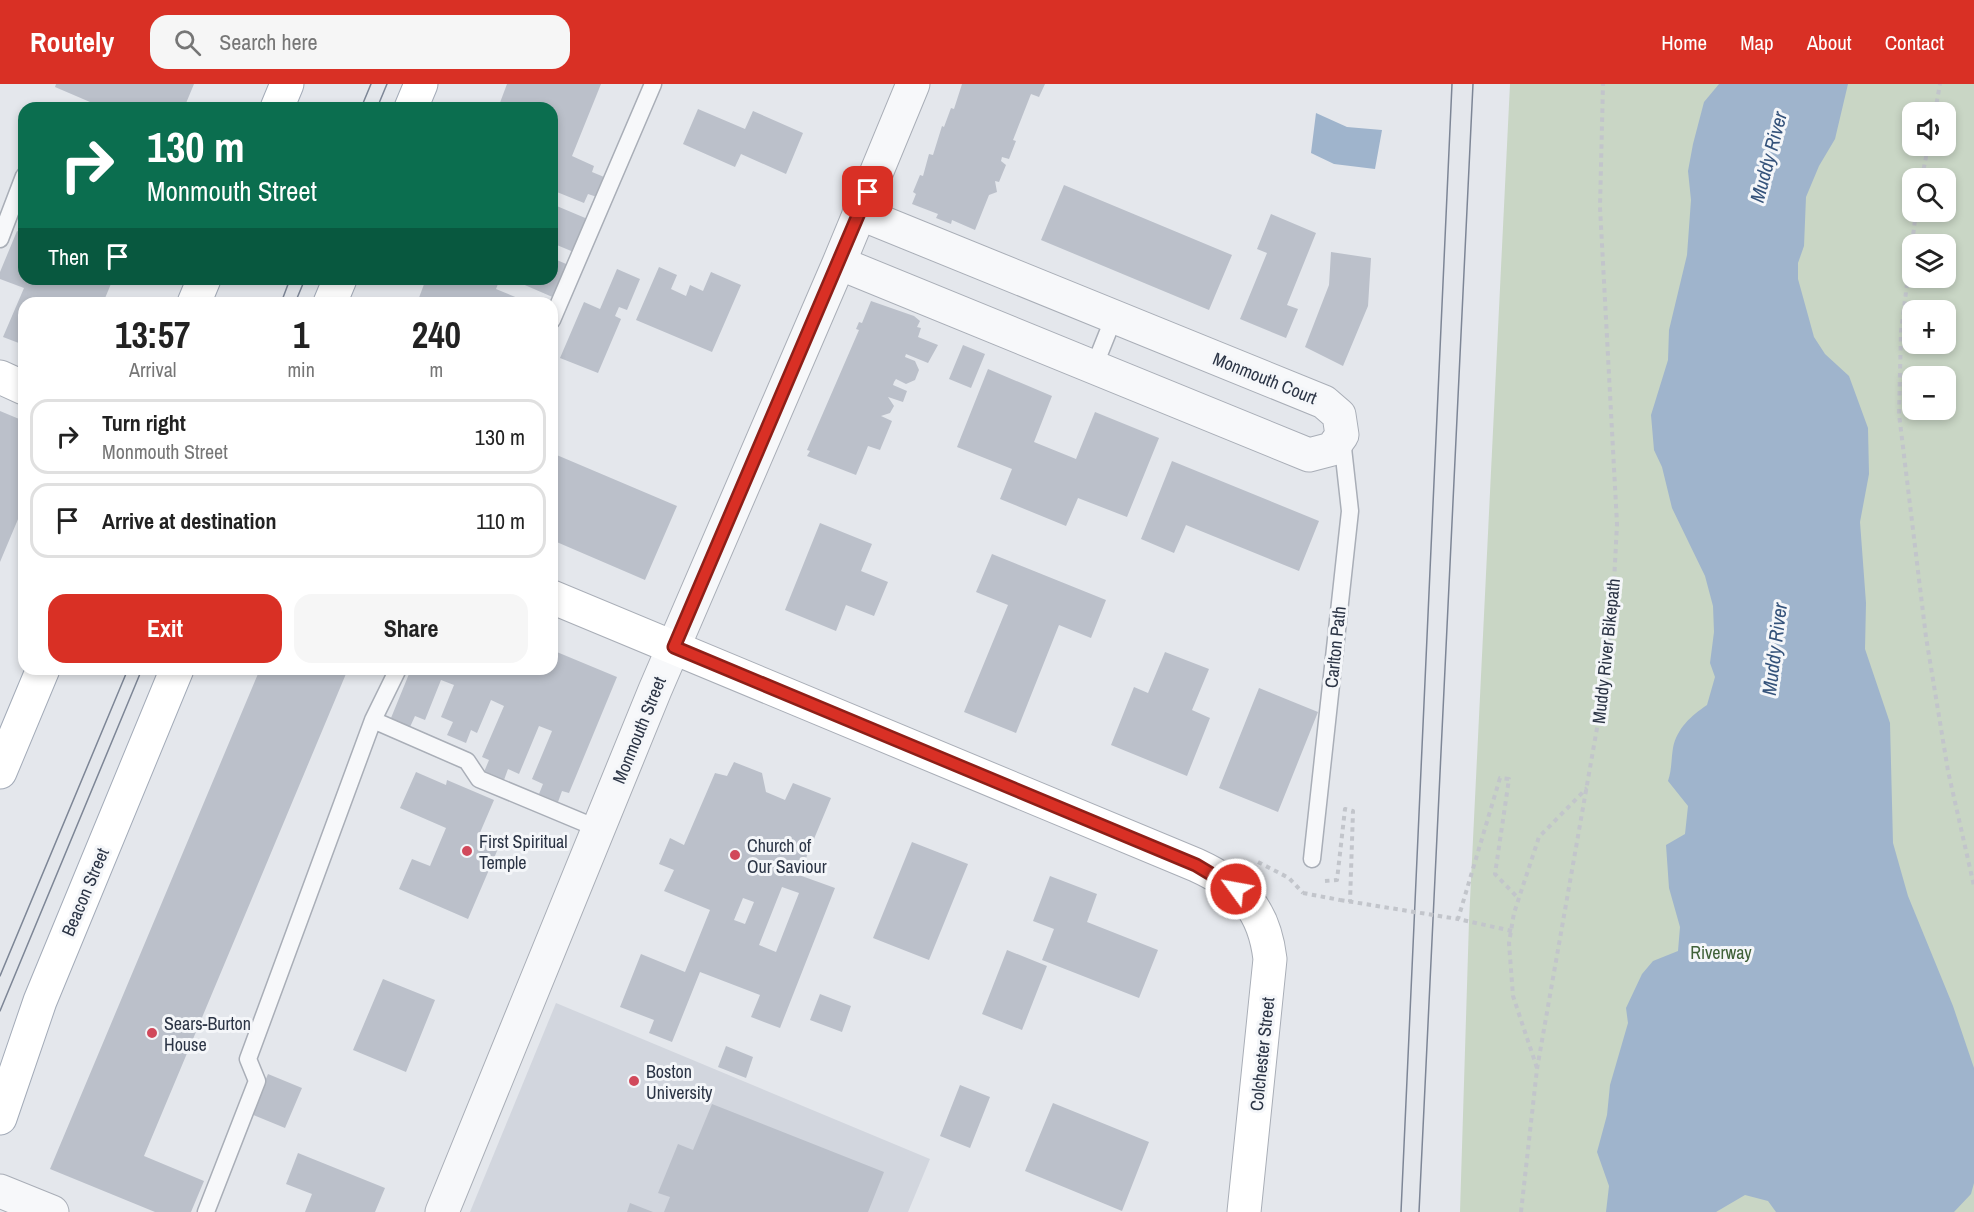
<!DOCTYPE html>
<html lang="en">
<head>
<meta charset="utf-8">
<style>
  body { margin:0; font-family:"Archivo Narrow",sans-serif; background:#f6f6f6; color:#222; height:100vh; display:flex; flex-direction:column; font-size:22px; white-space:nowrap }
  * { box-sizing:border-box; margin:0 }
  p { font-size:20px; color:#767676 }
  .icon { flex:none; width:33px; height:33px; fill:none; stroke:currentColor; stroke-width:2; stroke-linecap:round; stroke-linejoin:round }
  .map { position:relative; flex:1; overflow:hidden }
  .panel { position:absolute; left:18px; top:213px; width:540px; height:378px; display:flex; flex-direction:column; background:#fff; border-radius:18px; box-shadow:0 3px 9px #0003 }
  .panel>* { flex:none }
  .hud { position:absolute; left:18px; top:18px; width:540px; height:183px; border-radius:18px; box-shadow:0 3px 9px #0003; background:#0b6e4f; color:#fff; overflow:hidden }
  .fabs { position:absolute; left:1902px; top:18px; display:grid; gap:12px }
  .fabs a { display:grid; place-items:center; width:54px; height:54px; border-radius:12px; background:#fff; box-shadow:0 3px 9px #0003; font-size:30px }
  .pin { position:absolute; display:grid; place-items:center; width:51px; height:51px; color:#fff; margin:-26px; border-radius:12px; box-shadow:0 3px 9px #0006 }
  .me { position:absolute; width:66px; margin:-33px; rotate:302deg; stroke-linejoin:round; filter:drop-shadow(0 0 4px #0008) }
  .turn { display:flex; align-items:center; gap:21px; height:126px; padding:0 30px; font-size:27px }
  .turn .icon { width:78px; height:78px; stroke-width:2.5 }
  .turn b { display:block; font-size:42px; line-height:51px }
  .then { display:flex; align-items:center; height:57px; padding:0 30px; background:#0003; gap:12px; font-size:22px }
  .eta { display:flex; justify-content:space-evenly; align-items:center; height:102px; text-align:center }
  .eta b { font-size:36px; font-weight:800; line-height:42px }
  .primary-button { display:flex; gap:12px; margin-top:auto; padding:12px 30px }
  .primary-button a { flex:1; height:69px; border-radius:18px; background:#d93025; color:#fff; font-size:24px; font-weight:800; line-height:69px; text-align:center }
  .primary-button a+a { background:#f6f6f6; color:#222 }
  ul { padding:0; list-style:none }
  li { display:flex; align-items:center; gap:18px; height:75px; margin:0 12px 9px; padding:0 18px; border:3px solid #e0e0e0; border-radius:18px }
  li div { flex:1 }
  li b { display:block; font-size:22px }
  li em { font-style:normal }
  header { display:flex; align-items:center; gap:36px; box-sizing:border-box; height:84px; padding:0 30px; background:#d93025; color:#fff }
  header strong { font-size:28px }
  nav { display:flex; gap:33px; margin-inline-start:auto; font-size:21px }
  .search { width:420px; height:54px; background:#f6f6f6; display:flex; align-items:center; gap:15px; box-sizing:border-box; padding:0 21px; border-radius:18px; color:#767676; font-size:22px }
  .map>svg:first-child { display:block }
</style>
</head>
<body>
<header>
<strong>Routely</strong>
<div class="search"><svg class="icon" aria-label="search" viewBox="0 0 24 24"><circle cx="10" cy="10" r="6"/><path d="M15 15l6 6"/></svg>Search here</div>
<nav><a>Home</a><a>Map</a><a>About</a><a>Contact</a></nav>
</header>
<div class="map">
<svg width="1974" height="1128" viewBox="0 0 1974 1128">
  <rect width="100%" height="100%" fill="#e4e7ec"/>
  <!-- built -->
  <path fill="#d2d6de" d="M 556,919 L 930,1075 L 908,1128 L 470,1128 Z"/>
  <!-- green -->
  <path fill="#c9d6c5" fill-rule="evenodd" d="M 1510,0 L 1974,0 L 1974,1128 L 1460,1128 L 1469,837 ZM 1912,28 L 1946,28 L 1946,62 L 1912,62 ZM 1912,94 L 1946,94 L 1946,128 L 1912,128 ZM 1912,160 L 1946,160 L 1946,194 L 1912,194 ZM 1912,226 L 1946,226 L 1946,260 L 1912,260 ZM 1912,292 L 1946,292 L 1946,326 L 1912,326 Z"/>
  <!-- water -->
  <path fill="#9fb4cc" d="M 1719,0 L 1848,0 L 1835,55 L 1819,82 L 1806,113 L 1804,162 L 1798,179 L 1798,195 L 1814,253 L 1825,270 L 1849,292 L 1868,344 L 1869,390 L 1860,438 L 1866,519 L 1865,565 L 1890,639 L 1893,759 L 1908,812 L 1953,922 L 1974,984 L 1974,1099 L 1971,1110 L 1954,1128 L 1776,1128 L 1768,1117 L 1745,1111 L 1716,1128 L 1606,1128 L 1609,1102 L 1597,1068 L 1607,1031 L 1610,1001 L 1628,939 L 1626,924 L 1642,890 L 1653,877 L 1678,867 L 1680,843 L 1669,804 L 1666,761 L 1685,750 L 1688,722 L 1668,697 C 1672,685 1671,676 1673,664 C 1677,644 1691,632 1707,621 L 1715,593 L 1710,579 L 1714,548 L 1713,522 L 1705,492 L 1672,424 L 1662,383 L 1654,366 L 1651,331 L 1668,276 L 1669,246 L 1687,171 L 1691,116 L 1688,87 L 1693,60 L 1704,18 Z
    M 1316,29 L 1347,43 L 1382,46 L 1375,85 L 1334,80 L 1311,69 Z"/>
  <!-- building -->
  <path fill="#bbc0ca" fill-rule="evenodd" d="M 56,0 L 194,0 L 184,24 L 95,24 L 97,21 L 55,3 Z
    M 507,0 L 601,0 L 572,72 L 594,82 L 592,88 L 609,95 L 600,114 L 588,110 L 584,119 L 552,106 L 552,24 L 498,24 Z
    M 962,0 L 1045,0 L 1039,13 L 1031,10 L 1013,56 L 1016,57 L 1009,75 L 1002,73 L 1001,77 L 1006,81 L 999,98 L 995,97 L 997,108 L 989,111 L 975,146 L 952,136 L 951,140 L 936,134 L 938,130 L 912,120 L 916,110 L 913,108 L 920,91 L 923,92 L 929,70 L 933,71 L 942,42 L 944,43 L 951,24 L 954,25 Z
    M 698,25 L 745,45 L 753,27 L 803,49 L 786,90 L 741,70 L 735,83 L 683,60 Z
    M 1064,101 L 1232,171 L 1209,226 L 1041,156 Z
    M 552,120 L 590,136 L 576,169 L 552,159 Z
    M 1271,130 L 1316,149 L 1287,221 L 1298,225 L 1286,254 L 1240,235 L 1267,169 L 1257,165 Z
    M 17,147 L 24,150 L 24,195 L 113,195 L 103,219 L 24,219 L 24,261 L 3,253 L 24,204 L 0,195 L 0,188 Z
    M 1331,168 L 1371,174 L 1368,222 L 1343,282 L 1305,263 L 1329,201 Z
    M 552,174 L 571,182 L 557,215 L 511,195 L 552,195 Z
    M 659,183 L 677,191 L 671,205 L 686,212 L 690,201 L 703,207 L 711,188 L 741,201 L 712,268 L 636,236 Z
    M 617,185 L 640,195 L 627,226 L 619,223 L 615,232 L 621,235 L 598,289 L 560,274 L 584,218 L 600,225 Z
    M 426,195 L 500,195 L 496,205 L 530,219 L 417,219 Z
    M 871,217 L 914,232 L 920,237 L 917,243 L 921,244 L 918,253 L 938,261 L 928,279 L 906,270 L 905,273 L 915,277 L 919,286 L 915,296 L 906,300 L 896,295 L 894,298 L 893,301 L 907,307 L 903,318 L 888,313 L 894,322 L 890,329 L 881,332 L 892,337 L 880,366 L 868,362 L 856,391 L 807,372 L 810,367 L 807,366 L 859,246 L 856,245 L 859,238 L 862,239 Z
    M 963,261 L 985,270 L 971,304 L 949,295 Z
    M 988,285 L 1052,312 L 1034,358 L 1076,375 L 1095,328 L 1159,354 L 1127,433 L 1078,414 L 1066,442 L 1000,415 L 1012,385 L 957,363 Z
    M 0,327 L 24,337 L 24,421 L 0,478 Z
    M 552,369 L 677,422 L 645,496 L 552,456 Z
    M 1172,377 L 1319,437 L 1299,487 L 1186,441 L 1174,469 L 1141,455 Z
    M 820,439 L 872,460 L 861,487 L 888,498 L 874,532 L 846,521 L 836,547 L 785,526 Z
    M 992,470 L 1106,516 L 1091,554 L 1059,541 L 1016,649 L 964,628 L 1008,521 L 976,508 Z
    M 552,566 L 617,593 L 569,709 L 562,707 L 558,718 L 539,710 L 543,700 L 532,695 L 552,647 L 539,642 L 519,690 L 508,685 L 504,696 L 484,688 L 489,676 L 482,673 L 504,622 L 491,616 L 477,649 L 471,646 L 466,659 L 447,651 L 453,638 L 441,633 L 454,601 L 441,596 L 425,636 L 415,632 L 410,643 L 391,634 L 411,585 L 552,585 Z
    M 1165,568 L 1209,585 L 1192,626 L 1210,634 L 1187,692 L 1111,661 L 1134,603 L 1148,609 Z
    M 260,585 L 348,585 L 144,1072 L 204,1097 L 191,1128 L 155,1128 L 50,1085 Z
    M 1259,604 L 1318,628 L 1278,728 L 1219,704 Z
    M 734,678 L 762,689 L 766,708 L 785,716 L 793,699 L 831,714 L 799,791 L 835,804 L 780,944 L 751,933 L 760,911 L 700,888 L 672,958 L 649,949 L 654,936 L 620,923 L 641,870 L 685,888 L 710,826 L 664,807 L 674,786 L 659,780 L 670,754 L 684,761 L 715,689 L 727,692 ZM 782,803 L 799,809 L 776,868 L 759,861 ZM 743,814 L 754,818 L 745,840 L 734,836 Z
    M 416,688 L 446,701 L 447,696 L 494,716 L 479,751 L 500,760 L 468,835 L 399,805 L 412,775 L 430,782 L 446,744 L 400,724 Z
    M 912,758 L 968,780 L 929,876 L 873,854 Z
    M 1050,792 L 1097,810 L 1087,838 L 1158,866 L 1139,914 L 1042,876 L 1054,845 L 1033,837 Z
    M 1007,866 L 1047,882 L 1022,946 L 982,930 Z
    M 383,895 L 435,916 L 406,988 L 353,966 Z
    M 820,910 L 851,922 L 842,948 L 810,936 Z
    M 726,962 L 753,973 L 746,994 L 718,983 Z
    M 268,990 L 302,1004 L 285,1044 L 251,1030 Z
    M 960,1001 L 990,1013 L 970,1064 L 940,1052 Z
    M 1053,1019 L 1149,1058 L 1122,1127 L 1025,1087 Z
    M 712,1020 L 884,1088 L 868,1128 L 664,1128 L 670,1113 L 658,1109 L 678,1060 L 693,1066 Z
    M 298,1069 L 385,1104 L 375,1128 L 305,1128 L 312,1110 L 286,1100 Z
    M 630,1119 L 653,1128 L 627,1128 Z"/>
  <g fill="none" stroke-linecap="round" stroke-linejoin="round">
    <defs>
      <path id="service" d="M 0,155 L 24,92
        M 552,236 L 653,0
        M 1094,283 L 1114,233
        M 373,636 L 467,677 L 479,695 L 599,745
        M 1312,775 L 1350,427 L 1342,355
        M 206,1128 L 257,997 L 248,975 L 373,636 L 398,585"/>
      <path id="minor" d="M 839,179 L 1309,371 L 1332,365 L 1342,351 L 1339,331 L 1324,318 L 859,129
        M 0,1107 L 52,1128
        M 442,1128 L 655,606 L 839,179 L 913,0"/>
      <path id="secondary" d="M 0,293 L 24,304
        M 552,513 L 1196,781 C 1242,802 1264,825 1270,875 L 1244,1128"/>
      <path id="primary" d="M 277,24 L 287,0
        M 411,24 L 421,0
        M 194,219 L 204,195
        M 330,219 L 340,195
        M 0,688 L 43,585
        M 0,1034 L 40,917 L 177,585"/>
    </defs>
    <!-- service casing -->
    <use href="#service" stroke="#a9aeb7" stroke-width="19"/>
    <!-- minor casing -->
    <use href="#minor" stroke="#a9aeb7" stroke-width="35"/>
    <!-- secondary casing -->
    <use href="#secondary" stroke="#a9aeb7" stroke-width="35"/>
    <!-- primary casing -->
    <use href="#primary" stroke="#a3abb8" stroke-width="35"/>
    <!-- path -->
    <path stroke="#c2c5cb" stroke-width="4" stroke-dasharray="4.5 4.5" stroke-linecap="butt" d="M 1935,28 L 1940,0
      M 1922,94 L 1928,62
      M 1916,128 L 1901,248 L 1899,330 L 1926,553 L 1948,687 L 1974,802
      M 1258,778 L 1289,794 L 1303,809
      M 1325,797 L 1337,796 L 1345,725 L 1353,727 L 1350,818
      M 1303,809 L 1340,816
      M 1512,847 L 1458,835 L 1500,694 L 1509,695 L 1495,790 L 1519,815
      M 1537,984 L 1513,912 L 1509,859 L 1514,829 L 1539,753 L 1587,704
      M 1521,1128 L 1537,985 L 1606,593 L 1613,518 L 1617,440 L 1600,123 L 1603,0"/>
    <!-- service -->
    <use href="#service" stroke="#f7f8fa" stroke-width="16"/>
    <!-- minor -->
    <use href="#minor" stroke="#f7f8fa" stroke-width="33"/>
    <!-- secondary -->
    <use href="#secondary" stroke="#fff" stroke-width="33"/>
    <!-- primary -->
    <use href="#primary" stroke="#fff" stroke-width="33"/>
    <!-- tram -->
    <path stroke="#7d8696" stroke-width="1.5" d="M 361,24 L 371,0
      M 377,24 L 387,0
      M 281,219 L 290,195
      M 295,219 L 305,195
      M 0,892 L 128,585
      M 0,927 L 142,585
      M 1401,1128 L 1452,0
      M 1419,1128 L 1473,0"/>
    <!-- path-bridge -->
    <path stroke="#c2c5cb" stroke-width="4" stroke-dasharray="4.5 4.5" stroke-linecap="butt" d="M 1340,816 L 1458,835"/>
  </g>
  <g fill="none" stroke-linecap="round" stroke-linejoin="round">
    <defs>
      <path id="route" d="M 868,108 L 674,563 L 1196,781 L 1236,805"/>
    </defs>
    <!-- route casing -->
    <use href="#route" stroke="#8d1f18" stroke-width="15"/>
    <!-- route -->
    <use href="#route" stroke="#d93025" stroke-width="10"/>
  </g>
  <!-- markers -->
  <g fill="#d1495b" stroke="#f4f6f9" stroke-width="2">
    <circle cx="467" cy="767" r="6"/>
    <circle cx="735" cy="771" r="6"/>
    <circle cx="152" cy="949" r="6"/>
    <circle cx="634" cy="997" r="6"/>
  </g>
  <g text-anchor="middle" dominant-baseline="central" stroke-width="6" stroke-linejoin="round" paint-order="stroke">
    <!-- street labels -->
    <g font-size="18" fill="#2b3445" stroke="#f4f6f9">
      <text transform="translate(1265 294) rotate(22)">Monmouth Court</text>
      <text transform="translate(1335 563) rotate(-84)">Carlton Path</text>
      <text transform="translate(1606 567) rotate(-84)">Muddy River Bikepath</text>
      <text transform="translate(639 646) rotate(-68)">Monmouth Street</text>
      <text transform="translate(85 808) rotate(-67)">Beacon Street</text>
      <text transform="translate(1262 970) rotate(-84)">Colchester Street</text>
    </g>
    <!-- poi labels -->
    <g font-size="18" fill="#2b3445" stroke="#f4f6f9" text-anchor="start">
      <text x="479" y="757">First Spiritual<tspan x="479" dy="21">Temple</tspan></text>
      <text x="747" y="761">Church of<tspan x="747" dy="21">Our Saviour</tspan></text>
      <text x="164" y="939">Sears-Burton<tspan x="164" dy="21">House</tspan></text>
      <text x="646" y="987">Boston<tspan x="646" dy="21">University</tspan></text>
    </g>
    <!-- park labels -->
    <g font-size="18" fill="#3f6138" stroke="#f4f6f9">
      <text x="1721" y="868">Riverway</text>
    </g>
    <!-- water labels -->
    <g font-size="20" font-style="italic" fill="#34527a" stroke="#f4f6f9">
      <text transform="translate(1768 73) rotate(-75)">Muddy River</text>
      <text transform="translate(1774 565) rotate(-83)">Muddy River</text>
    </g>
  </g>
</svg>
<div class="fabs">
<a><svg class="icon" aria-label="sound" viewBox="0 0 24 24"><path d="M4 9h4l5-4v14l-5-4H4zM17 9q2 3 0 6"/></svg></a>
<a><svg class="icon" aria-label="search" viewBox="0 0 24 24"><circle cx="10" cy="10" r="6"/><path d="M15 15l6 6"/></svg></a>
<a><svg class="icon" aria-label="layers" viewBox="0 0 24 24"><path d="M12 4l9 5-9 5-9-5zM3 14l9 5 9-5"/></svg></a>
<a>+</a>
<a>−</a>
</div>
<div class="pin" style="left:868px;top:108px;background:#d93025"><svg class="icon" aria-label="arrive" viewBox="0 0 24 24"><path d="M6 21V4h12l-3 4 3 4H6"/></svg></div>
<svg class="me" style="left:1236px;top:805px" viewBox="-20 -20 40 40"><circle r="17" fill="#d93025" stroke="#fff" stroke-width="3"/><path d="M0-11L8 9 0 5-8 9z" fill="#fff"/></svg>
<div class="hud">
<div class="turn"><svg class="icon" aria-label="right" viewBox="0 0 24 24"><path d="M7 20v-9h11M14 6l5 5-5 5"/></svg><div><b>130 m</b>Monmouth Street</div></div>
<div class="then">Then<svg class="icon" aria-label="arrive" viewBox="0 0 24 24"><path d="M6 21V4h12l-3 4 3 4H6"/></svg></div>
</div>
<section class="panel">
<div class="eta">
<div><b>13:57</b><p>Arrival</p></div>
<div><b>1</b><p>min</p></div>
<div><b>240</b><p>m</p></div>
</div>
<ul>
<li><svg class="icon" aria-label="right" viewBox="0 0 24 24"><path d="M7 20v-9h11M14 6l5 5-5 5"/></svg><div><b>Turn right</b><p>Monmouth Street</p></div><em>130 m</em></li>
<li><svg class="icon" aria-label="arrive" viewBox="0 0 24 24"><path d="M6 21V4h12l-3 4 3 4H6"/></svg><div><b>Arrive at destination</b></div><em>110 m</em></li>
</ul>
<div class="primary-button"><a>Exit</a><a>Share</a></div>
</section>
</div>
</body>
</html>
